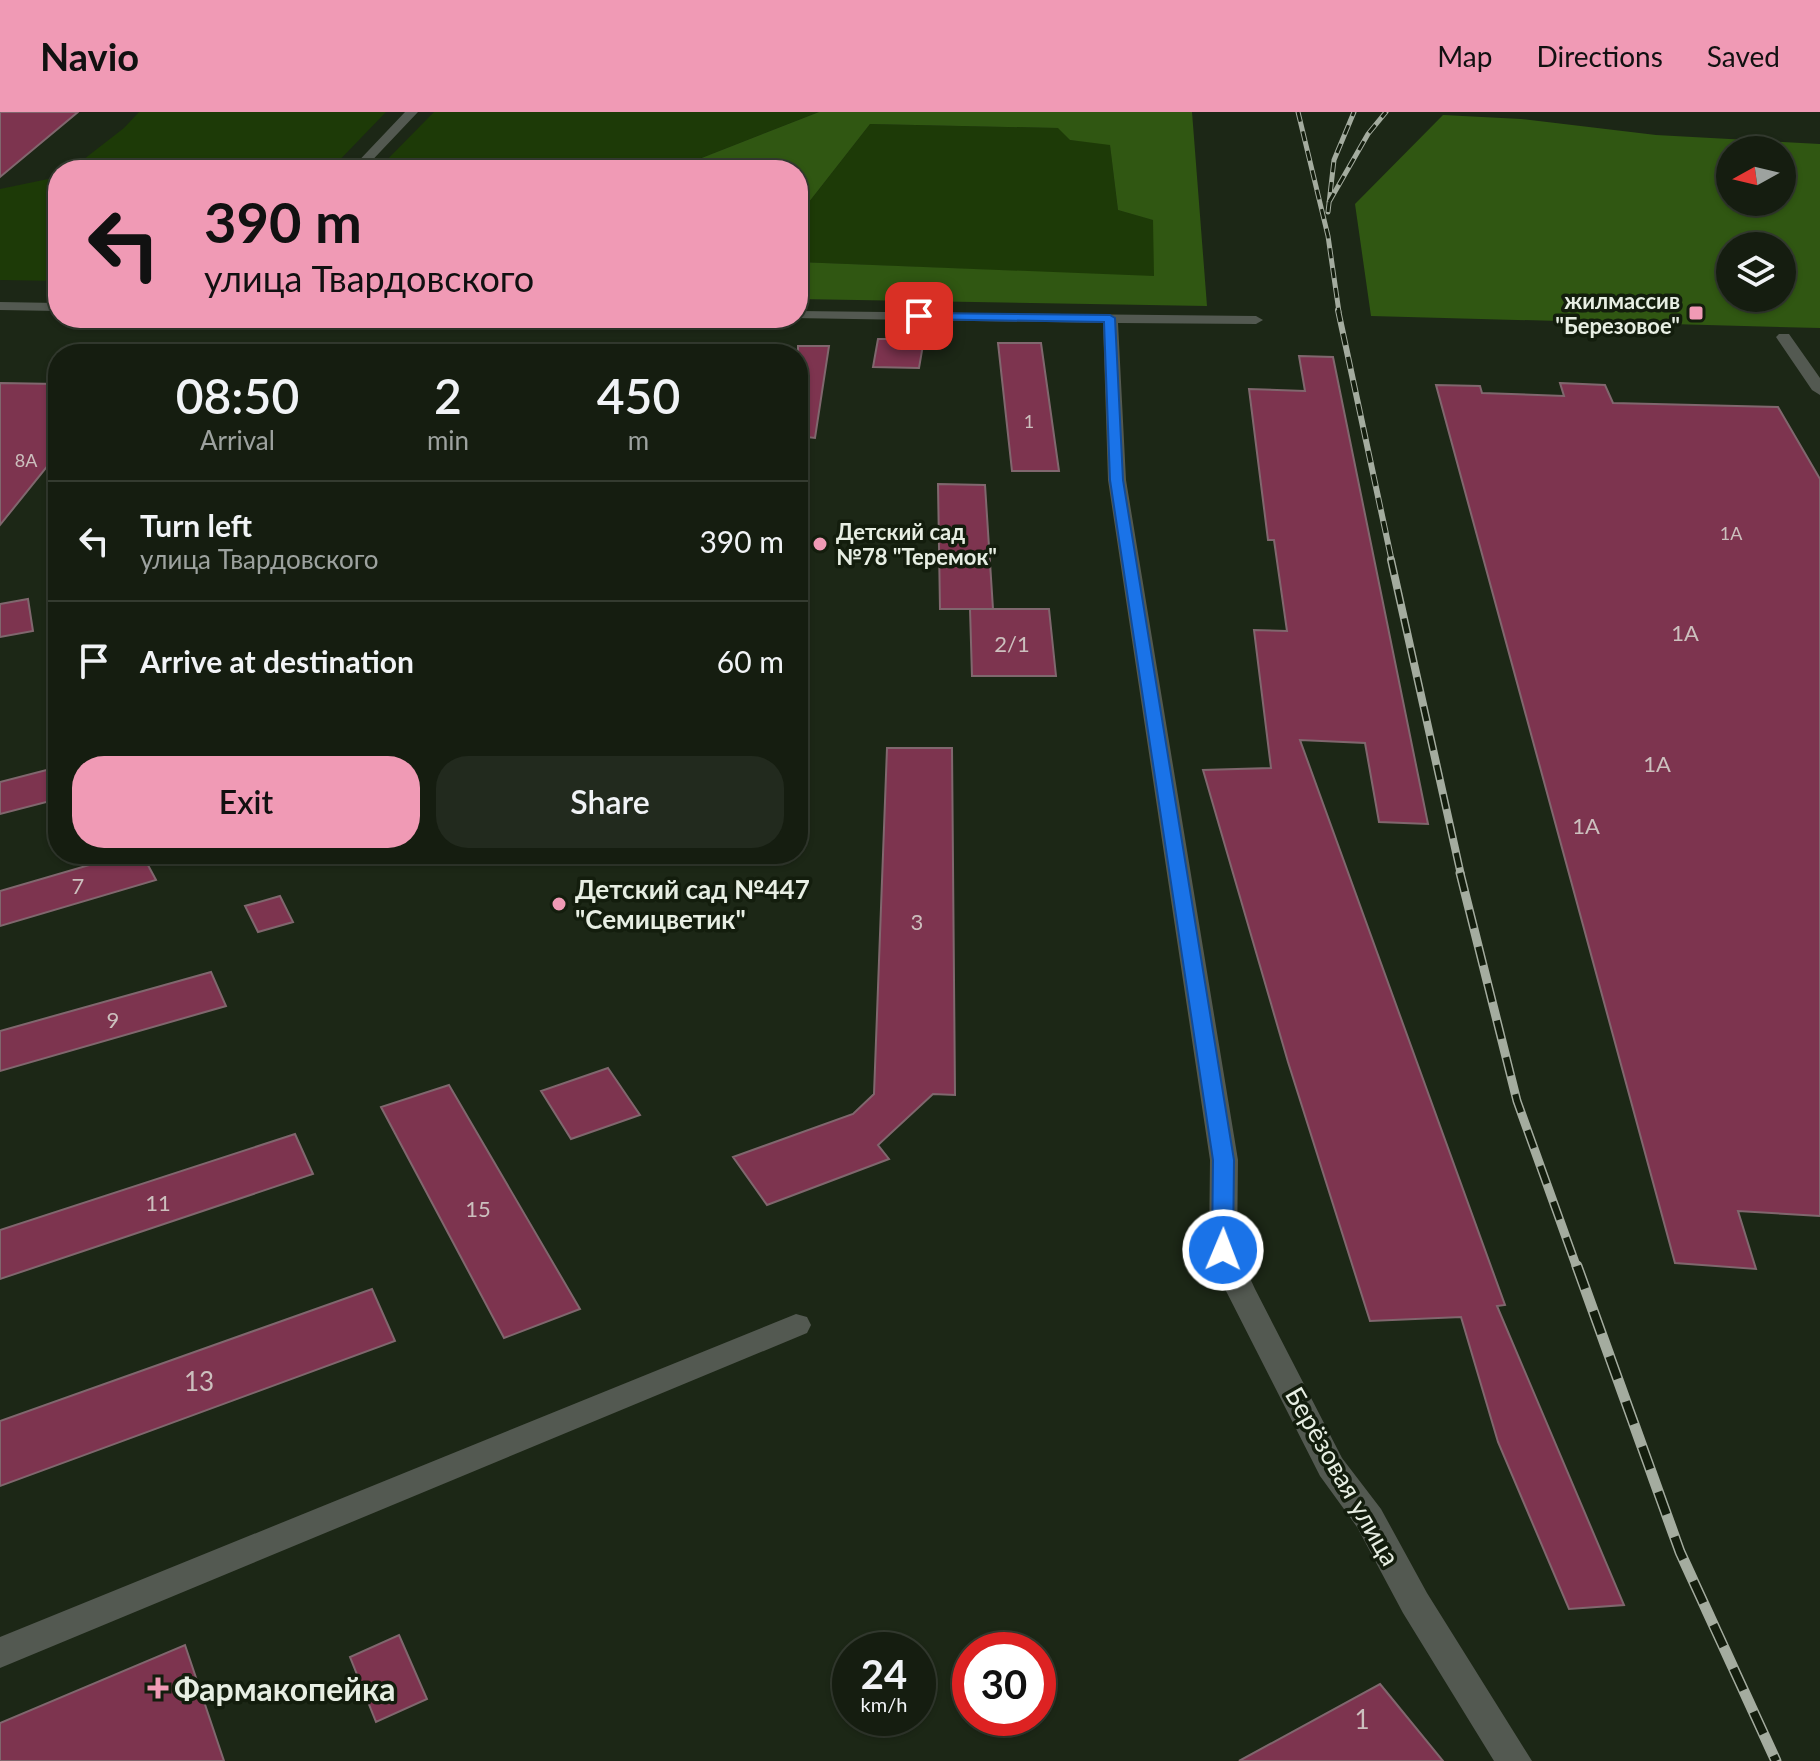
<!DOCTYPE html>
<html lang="en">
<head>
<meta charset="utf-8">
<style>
  body { margin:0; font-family:Lato,sans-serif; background:#222a1e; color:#f1f3f6; height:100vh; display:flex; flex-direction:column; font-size:30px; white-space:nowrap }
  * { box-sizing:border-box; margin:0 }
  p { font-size:26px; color:#9da29f }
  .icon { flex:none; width:44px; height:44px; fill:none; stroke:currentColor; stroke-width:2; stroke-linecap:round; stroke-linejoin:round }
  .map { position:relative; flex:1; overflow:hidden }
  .panel { position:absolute; left:48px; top:232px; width:760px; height:520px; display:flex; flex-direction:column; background:#151d10; border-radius:32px; box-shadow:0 2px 6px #0004,0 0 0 2px #343b30 }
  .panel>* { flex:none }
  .top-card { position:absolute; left:48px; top:48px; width:760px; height:168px; border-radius:32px; box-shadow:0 2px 6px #0004,0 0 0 2px #343b30; background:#f09ab5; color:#111; overflow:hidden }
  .needle { width:52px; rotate:262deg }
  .fabs { position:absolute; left:1716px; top:24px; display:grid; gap:16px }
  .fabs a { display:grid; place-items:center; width:80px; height:80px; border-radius:50%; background:#151d10; box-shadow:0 2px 6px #0004,0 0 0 2px #343b30; font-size:40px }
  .speed { position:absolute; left:832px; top:1520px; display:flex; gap:16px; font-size:40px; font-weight:700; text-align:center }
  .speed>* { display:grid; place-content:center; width:104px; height:104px; border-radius:50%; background:#151d10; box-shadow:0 2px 6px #0004,0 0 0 2px #343b30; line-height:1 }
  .speed small { font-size:20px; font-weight:400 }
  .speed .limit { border:12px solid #d22; background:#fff; color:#111 }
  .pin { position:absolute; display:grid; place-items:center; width:68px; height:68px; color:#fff; margin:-34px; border-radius:16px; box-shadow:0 4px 12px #0006 }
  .me { position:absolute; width:88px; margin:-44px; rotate:1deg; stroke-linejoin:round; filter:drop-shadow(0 0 6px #0008) }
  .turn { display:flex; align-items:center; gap:28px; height:168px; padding:0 24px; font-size:36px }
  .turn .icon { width:104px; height:104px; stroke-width:2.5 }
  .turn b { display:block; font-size:56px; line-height:68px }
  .eta { display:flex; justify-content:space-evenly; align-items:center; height:136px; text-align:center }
  .eta b { font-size:48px; font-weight:600; line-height:56px }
  .cta { display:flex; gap:16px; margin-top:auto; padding:16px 24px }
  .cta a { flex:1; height:92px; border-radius:32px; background:#f09ab5; color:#111; font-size:32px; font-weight:600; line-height:92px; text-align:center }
  .cta a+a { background:#222a1e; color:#f1f3f6 }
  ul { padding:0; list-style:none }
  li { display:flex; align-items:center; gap:24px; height:120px; padding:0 24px; border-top:2px solid #343b30 }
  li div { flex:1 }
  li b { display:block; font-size:30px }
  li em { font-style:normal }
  header { display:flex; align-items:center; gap:48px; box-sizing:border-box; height:112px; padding:0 40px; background:#f09ab5; color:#111 }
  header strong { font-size:38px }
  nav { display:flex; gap:44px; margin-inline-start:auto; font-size:28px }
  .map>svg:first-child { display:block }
</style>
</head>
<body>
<header>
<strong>Navio</strong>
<nav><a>Map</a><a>Directions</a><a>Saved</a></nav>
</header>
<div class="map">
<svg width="1820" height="1649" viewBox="0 0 1820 1649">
  <rect width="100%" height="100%" fill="#1c2716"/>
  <!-- green -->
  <path fill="#1d3a07" d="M 139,0 L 386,0 L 330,58 L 70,58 L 124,16 Z
    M 434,0 L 819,0 L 671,58 L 377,58 Z
    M 870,12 L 1059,16 L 1070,28 L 1110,32 L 1118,98 L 1154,108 L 1154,165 L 798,150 L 798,104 Z
    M 58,65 L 58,169 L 0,168 L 0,77 Z"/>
  <!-- forest -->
  <path fill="#305712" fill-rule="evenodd" d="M 819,0 L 1192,0 L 1207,194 L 798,187 L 798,150 L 1154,164 L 1153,108 L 1118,98 L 1110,33 L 1070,28 L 1058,16 L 870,12 L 798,104 L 798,58 L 671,58 Z
    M 1443,3 L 1521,7 L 1656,23 L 1820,32 L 1820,216 L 1371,204 L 1355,92 ZM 1730,38 L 1782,38 L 1782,90 L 1730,90 ZM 1730,134 L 1782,134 L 1782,186 L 1730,186 Z"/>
  <!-- building -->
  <path fill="#7d344f" stroke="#80676e" stroke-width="2" d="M 0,0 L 78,0 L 0,65 Z
    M 878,227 L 924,227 L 919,256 L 873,255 Z
    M 998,231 L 1041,231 L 1059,359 L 1012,359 Z
    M 798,234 L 829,234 L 815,326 L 798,324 Z
    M 1299,244 L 1333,245 L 1428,712 L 1379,710 L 1365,631 L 1300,628 L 1505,1193 L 1497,1194 L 1624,1493 L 1569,1497 L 1498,1330 L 1461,1205 L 1370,1209 L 1288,950 L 1203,658 L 1271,656 L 1254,518 L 1287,519 L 1274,428 L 1268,428 L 1249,277 L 1305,279 Z
    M 0,271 L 58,272 L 58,341 L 0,413 Z
    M 1560,271 L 1605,273 L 1613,291 L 1778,295 L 1820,367 L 1820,1104 L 1738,1099 L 1756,1157 L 1675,1151 L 1436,273 L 1480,274 L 1482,281 L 1564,284 Z
    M 938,372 L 985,373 L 993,497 L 940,497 Z
    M 28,487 L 33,519 L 0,525 L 0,492 Z
    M 970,497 L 1049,497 L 1056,564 L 972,564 Z
    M 887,636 L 952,636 L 955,983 L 933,982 L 878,1033 L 889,1047 L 767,1093 L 733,1045 L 853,1002 L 874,982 Z
    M 58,655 L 58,687 L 0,702 L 0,670 Z
    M 127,742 L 142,742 L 156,768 L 0,814 L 0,779 Z
    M 280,784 L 293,810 L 258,820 L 245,794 Z
    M 211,860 L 226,894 L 0,959 L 0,919 Z
    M 608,956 L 640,1003 L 571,1027 L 541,979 Z
    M 449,973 L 580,1197 L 504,1226 L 381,995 Z
    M 295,1022 L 313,1062 L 0,1167 L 0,1118 Z
    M 372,1177 L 395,1229 L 0,1374 L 0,1309 Z
    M 399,1523 L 427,1587 L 376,1610 L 350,1545 Z
    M 185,1533 L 224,1649 L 0,1649 L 0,1611 Z
    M 1380,1572 L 1443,1649 L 1239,1649 Z"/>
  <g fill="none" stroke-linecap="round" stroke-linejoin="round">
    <!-- minor -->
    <path fill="#535951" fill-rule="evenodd" d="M 405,0 L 418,0 L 363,58 L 350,58 Z
      M 0,190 L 58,191 L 58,199 L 0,198 Z
      M 798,199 L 1256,204 L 1263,208 L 1256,212 L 1118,211 L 1126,368 L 1238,1048 L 1237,1138 L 1255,1177 L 1342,1346 L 1381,1397 L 1427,1481 L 1532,1649 L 1494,1649 L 1403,1501 L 1357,1415 L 1320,1364 L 1225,1177 L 1209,1138 L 1210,1048 L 1108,368 L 1103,211 L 793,206 L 798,206 Z
      M 1779,222 L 1789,222 L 1820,266 L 1820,283 L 1812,278 L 1776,225 Z
      M 796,1202 L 807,1205 L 811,1213 L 807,1221 L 0,1556 L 0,1525 Z"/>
    <defs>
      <path id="rail-far4" d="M 1298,0 L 1328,124 L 1339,200
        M 1329,90 L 1368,22 L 1386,0
        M 1328,100 L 1334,48 L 1354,0"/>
      <path id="rail-far3" d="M 1338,198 L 1392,450"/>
      <path id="rail-far2" d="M 1391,448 L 1461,763"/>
      <path id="rail-far1" d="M 1460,761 L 1517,989 L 1577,1156"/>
      <path id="rail" d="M 1577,1154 L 1680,1440 L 1776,1649"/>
    </defs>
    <!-- rail-far4 casing -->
    <use href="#rail-far4" stroke="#a4ac9f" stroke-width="5"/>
    <!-- rail-far3 casing -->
    <use href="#rail-far3" stroke="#a4ac9f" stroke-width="6"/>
    <!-- rail-far2 casing -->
    <use href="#rail-far2" stroke="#a4ac9f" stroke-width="8"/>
    <!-- rail-far1 casing -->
    <use href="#rail-far1" stroke="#a4ac9f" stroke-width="9"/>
    <!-- rail casing -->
    <use href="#rail" stroke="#a4ac9f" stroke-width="11"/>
    <!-- rail-far4 -->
    <use href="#rail-far4" stroke="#131d0d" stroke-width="3" stroke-dasharray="10" stroke-linecap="butt"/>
    <!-- rail-far3 -->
    <use href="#rail-far3" stroke="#131d0d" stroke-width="4" stroke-dasharray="12" stroke-linecap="butt"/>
    <!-- rail-far2 -->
    <use href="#rail-far2" stroke="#131d0d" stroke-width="5" stroke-dasharray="15" stroke-linecap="butt"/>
    <!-- rail-far1 -->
    <use href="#rail-far1" stroke="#131d0d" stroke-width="6" stroke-dasharray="19" stroke-linecap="butt"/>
    <!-- rail -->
    <use href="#rail" stroke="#131d0d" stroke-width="8" stroke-dasharray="24" stroke-linecap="butt"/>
  </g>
  <!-- route -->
  <path fill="#1a73e8" stroke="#114b97" stroke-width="2" d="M 919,201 L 1110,203 L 1115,206 L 1123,368 L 1234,1048 L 1233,1138 L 1230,1144 L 1223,1146 L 1212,1138 L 1213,1048 L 1110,368 L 1104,210 L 915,207 Z"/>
  <!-- markers -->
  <g fill="#f09ab5" stroke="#131d0d" stroke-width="3">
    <rect x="1688" y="193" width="16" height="16" rx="4"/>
    <circle cx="820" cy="432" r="8"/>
    <circle cx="559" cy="792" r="8"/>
    <path d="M154 1564h8v8h8v8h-8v8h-8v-8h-8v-8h8z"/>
  </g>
  <g text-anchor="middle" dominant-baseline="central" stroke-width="7" stroke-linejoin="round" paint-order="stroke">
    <!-- far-number labels -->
    <g font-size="18" fill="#ccc0be">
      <text x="1029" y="309">1</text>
      <text x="26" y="348">8А</text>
      <text x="1731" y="421">1А</text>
    </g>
    <!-- far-poi labels -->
    <g font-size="22" font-weight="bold" fill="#e7eee3" stroke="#131d0d" text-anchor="end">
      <text x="1680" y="188">жилмассив<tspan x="1680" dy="25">"Березовое"</tspan></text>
      <text x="836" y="419" text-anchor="start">Детский сад<tspan x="836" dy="25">№78 "Теремок"</tspan></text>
    </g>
    <!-- number labels -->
    <g font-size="22" fill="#ccc0be">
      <text x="1685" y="520">1А</text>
      <text x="1012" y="531">2/1</text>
      <text x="1657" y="651">1А</text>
      <text x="1586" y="713">1А</text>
      <text x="78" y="773">7</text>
      <text x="917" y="809">3</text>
      <text x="113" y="907">9</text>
      <text x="158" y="1090">11</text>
      <text x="478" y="1096">15</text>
    </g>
    <!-- poi labels -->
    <g font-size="26" font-weight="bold" fill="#e7eee3" stroke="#131d0d" text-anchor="start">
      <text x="575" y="777">Детский сад №447<tspan x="575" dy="30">"Семицветик"</tspan></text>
    </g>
    <!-- near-number labels -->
    <g font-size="26" fill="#ccc0be">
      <text x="199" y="1269">13</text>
      <text x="1362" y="1607">1</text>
    </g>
    <!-- street labels -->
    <g font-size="26" fill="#e7eee3" stroke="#131d0d">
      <text transform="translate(1343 1364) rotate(60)">Берёзовая улица</text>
    </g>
    <!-- near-poi labels -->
    <g font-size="32" font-weight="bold" fill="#e7eee3" stroke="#131d0d" text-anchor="start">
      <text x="174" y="1576">Фармакопейка</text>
    </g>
  </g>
</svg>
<div class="fabs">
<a><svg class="needle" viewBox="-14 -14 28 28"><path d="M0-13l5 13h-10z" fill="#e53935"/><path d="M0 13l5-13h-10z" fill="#9da29f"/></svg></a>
<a><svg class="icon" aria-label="layers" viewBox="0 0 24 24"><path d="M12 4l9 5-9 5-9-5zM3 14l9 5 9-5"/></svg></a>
</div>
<div class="speed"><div>24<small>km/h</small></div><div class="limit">30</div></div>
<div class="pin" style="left:919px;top:204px;background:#d93025"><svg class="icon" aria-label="arrive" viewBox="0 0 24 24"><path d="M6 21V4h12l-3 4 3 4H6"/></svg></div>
<svg class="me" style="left:1223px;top:1138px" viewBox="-20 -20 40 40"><circle r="17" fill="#1a73e8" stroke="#fff" stroke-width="3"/><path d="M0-11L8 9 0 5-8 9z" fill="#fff"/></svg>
<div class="top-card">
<div class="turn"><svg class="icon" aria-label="left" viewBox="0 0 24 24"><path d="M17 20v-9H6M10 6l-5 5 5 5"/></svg><div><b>390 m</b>улица Твардовского</div></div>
</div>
<section class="panel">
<div class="eta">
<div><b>08:50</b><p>Arrival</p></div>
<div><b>2</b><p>min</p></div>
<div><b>450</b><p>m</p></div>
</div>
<ul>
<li><svg class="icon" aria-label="left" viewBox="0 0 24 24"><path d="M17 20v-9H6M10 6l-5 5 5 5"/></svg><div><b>Turn left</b><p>улица Твардовского</p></div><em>390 m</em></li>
<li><svg class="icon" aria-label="arrive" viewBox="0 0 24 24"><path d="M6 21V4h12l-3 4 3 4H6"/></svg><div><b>Arrive at destination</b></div><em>60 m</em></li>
</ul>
<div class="cta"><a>Exit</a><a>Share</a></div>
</section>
</div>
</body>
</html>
